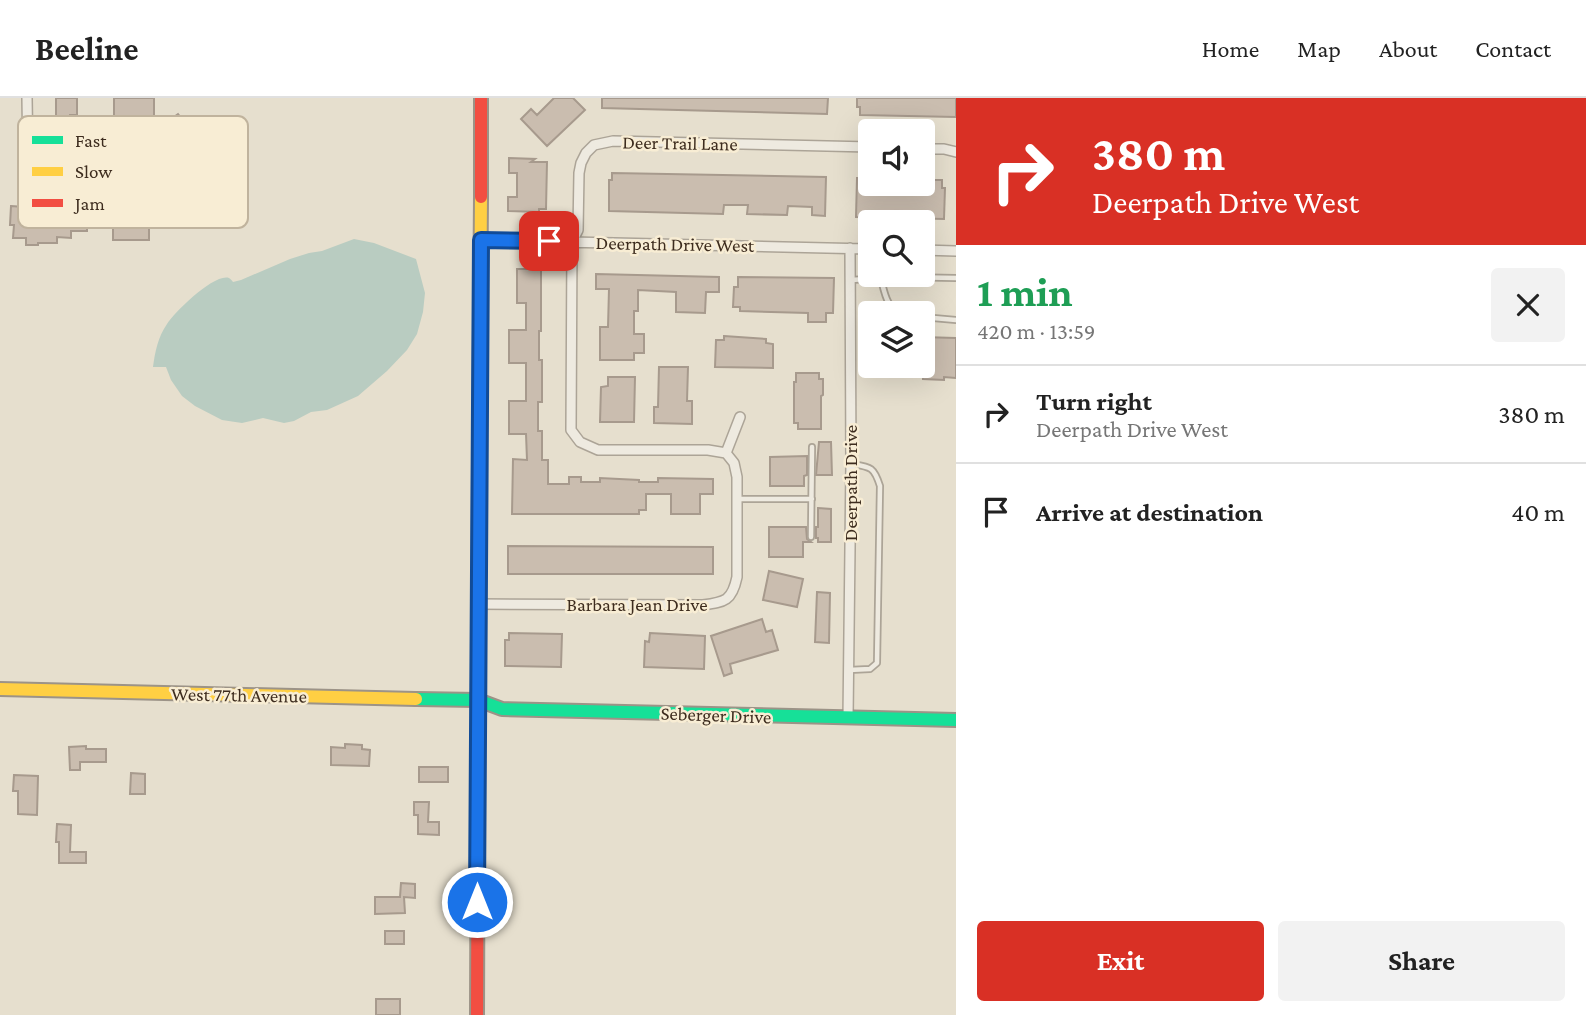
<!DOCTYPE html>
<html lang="en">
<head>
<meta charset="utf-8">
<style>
  body { margin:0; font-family:"Crimson Pro",serif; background:#f2f2f2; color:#222; height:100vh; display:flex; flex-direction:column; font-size:26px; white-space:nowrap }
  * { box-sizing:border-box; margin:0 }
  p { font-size:23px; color:#767676 }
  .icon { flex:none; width:38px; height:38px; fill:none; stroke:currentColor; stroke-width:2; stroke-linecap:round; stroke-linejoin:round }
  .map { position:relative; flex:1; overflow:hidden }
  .side { display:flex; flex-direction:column; background:#fff; width:630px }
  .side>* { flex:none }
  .hud { background:#d93025; color:#fff; overflow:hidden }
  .buttons { position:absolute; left:858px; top:21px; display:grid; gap:14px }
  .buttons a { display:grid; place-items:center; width:77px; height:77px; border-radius:7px; background:#fff; box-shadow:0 7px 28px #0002; font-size:35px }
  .pin { position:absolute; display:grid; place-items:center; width:60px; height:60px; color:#fff; margin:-30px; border-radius:14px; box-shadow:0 4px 10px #0006 }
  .me { position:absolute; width:77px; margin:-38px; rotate:0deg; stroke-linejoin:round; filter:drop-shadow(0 0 5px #0008) }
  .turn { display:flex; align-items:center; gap:24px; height:147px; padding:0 21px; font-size:32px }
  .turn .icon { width:91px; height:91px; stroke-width:2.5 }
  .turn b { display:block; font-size:49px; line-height:60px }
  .round { display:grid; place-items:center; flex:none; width:74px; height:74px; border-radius:7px; background:#f2f2f2 }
  .summary { display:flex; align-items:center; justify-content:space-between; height:119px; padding:0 21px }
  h1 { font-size:42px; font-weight:700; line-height:52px; color:#1e9e55 }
  .action { display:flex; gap:14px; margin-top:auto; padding:14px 21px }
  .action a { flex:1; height:80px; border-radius:7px; background:#d93025; color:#fff; font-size:28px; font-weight:700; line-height:80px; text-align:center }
  .action a+a { background:#f2f2f2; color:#222 }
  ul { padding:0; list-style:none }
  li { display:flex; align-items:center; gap:21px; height:98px; padding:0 21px; border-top:2px solid #e0e0e0 }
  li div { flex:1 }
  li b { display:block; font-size:26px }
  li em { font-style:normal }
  header { display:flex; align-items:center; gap:42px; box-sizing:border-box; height:98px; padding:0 35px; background:#fff; border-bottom:2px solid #e0e0e0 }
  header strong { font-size:33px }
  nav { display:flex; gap:38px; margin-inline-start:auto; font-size:24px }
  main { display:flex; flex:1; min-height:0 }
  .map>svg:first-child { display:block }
</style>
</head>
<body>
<header>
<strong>Beeline</strong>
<nav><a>Home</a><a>Map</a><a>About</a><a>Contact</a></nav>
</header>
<main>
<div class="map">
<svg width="956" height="917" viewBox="0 0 956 917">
  <rect width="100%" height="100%" fill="#e6dfce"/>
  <!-- water -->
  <path fill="#b9ccc1" d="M 354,141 L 374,145 L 416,161 L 425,195 L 423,214 L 417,236 L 407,252 L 387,273 L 358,298 L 327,312 L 311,314 L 294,323 L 284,325 L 263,320 L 242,325 L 222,322 L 195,308 L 182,298 L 171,282 L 166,269 L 153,269 C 155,254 158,239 167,226 C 174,215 214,175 229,180 C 231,181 232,183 233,184 L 241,182 L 290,161 L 309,155 L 322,153 Z"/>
  <!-- building -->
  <path fill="#cabdaf" stroke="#a79a8d" stroke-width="2" d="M 56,0 L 77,0 L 77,17 L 70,17 L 71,35 L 85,35 L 85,58 L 60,58 L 60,51 L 54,51 L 54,29 L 56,29 Z
    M 114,0 L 154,0 L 154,23 L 114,23 Z
    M 554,0 L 573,0 L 585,12 L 547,48 L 521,21 L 531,11 L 537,17 Z
    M 602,0 L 828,0 L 827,16 L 602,10 Z
    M 857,0 L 956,0 L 956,19 L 860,17 L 860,9 L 857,9 Z
    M 178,16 L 186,26 L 190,23 L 204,40 L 186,55 L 172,38 L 176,35 L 167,24 Z
    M 509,60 L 535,61 L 531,64 L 547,64 L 546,111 L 539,111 L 539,114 L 508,113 L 508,99 L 517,99 L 517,75 L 509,75 Z
    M 612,75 L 826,79 L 825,118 L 812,117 L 812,109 L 788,108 L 787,117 L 747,116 L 748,107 L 724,107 L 723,116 L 609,113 L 609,82 L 612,82 Z
    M 857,80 L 870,80 L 870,86 L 922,86 L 922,82 L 942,82 L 942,90 L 945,90 L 944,121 L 856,119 Z
    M 11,108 L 24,109 L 23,117 L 48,118 L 48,117 L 70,117 L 70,116 L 87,116 L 87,133 L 71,133 L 71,140 L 57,139 L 57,145 L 38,145 L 38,147 L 26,147 L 26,140 L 13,140 L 14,127 L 10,127 Z
    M 113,120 L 149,120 L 149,142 L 113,142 Z
    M 517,171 L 541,171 L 541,233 L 539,233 L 539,262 L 542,262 L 542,304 L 538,304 L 538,333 L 542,333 L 542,362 L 548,362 L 548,386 L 569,386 L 569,379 L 581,379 L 581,384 L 600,384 L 600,380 L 639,382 L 639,384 L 658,384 L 658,380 L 713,381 L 713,396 L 700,396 L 700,416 L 671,416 L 671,396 L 646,396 L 646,412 L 639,412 L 639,416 L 512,416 L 513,361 L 527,362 L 526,336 L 509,336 L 509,303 L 526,303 L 526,265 L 509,265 L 509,232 L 526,232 L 526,205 L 517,205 Z
    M 596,176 L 719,179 L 719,194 L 706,194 L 705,215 L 676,214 L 676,194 L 638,192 L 638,213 L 634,213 L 634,236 L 644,236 L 644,255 L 634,255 L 634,262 L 600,262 L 600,229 L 608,229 L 609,191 L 596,191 Z
    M 738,179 L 834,180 L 833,215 L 826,215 L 826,224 L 808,224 L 808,215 L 740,213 L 740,209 L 733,209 L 734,189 L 738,189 Z
    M 724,238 L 766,241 L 766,245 L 773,246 L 773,270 L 715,269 L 716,242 L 724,242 Z
    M 922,239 L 956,240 L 956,280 L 944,279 L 944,282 L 923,281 L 923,278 L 911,278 L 912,268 L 922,268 Z
    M 659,269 L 688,269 L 687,303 L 692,303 L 692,326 L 654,325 L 654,309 L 658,309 Z
    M 796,275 L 819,275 L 819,281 L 823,281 L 823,297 L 821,298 L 821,331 L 798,331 L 798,325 L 794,325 L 794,284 L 796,284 Z
    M 608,279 L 635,279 L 634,324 L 600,324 L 601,289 L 608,288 Z
    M 819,344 L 831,344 L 832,377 L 816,377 Z
    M 807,358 L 807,377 L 804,378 L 804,388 L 770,388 L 770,359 Z
    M 818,410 L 831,411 L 831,444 L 818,444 L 818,440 L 816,440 L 816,429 L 818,429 Z
    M 769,429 L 806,429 L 807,441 L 811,444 L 803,444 L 803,459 L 769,459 Z
    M 508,448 L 713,449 L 713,476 L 508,476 Z
    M 769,473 L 803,481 L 797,509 L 763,502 Z
    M 817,494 L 830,495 L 829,545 L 815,544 Z
    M 762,521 L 766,534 L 772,532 L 778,552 L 730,566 L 732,575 L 724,578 L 711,538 Z
    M 509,535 L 562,536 L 561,569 L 505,568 L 505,542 L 509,542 Z
    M 650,535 L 705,538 L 704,571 L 644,569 L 645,543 L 649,544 Z
    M 345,646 L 362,647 L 362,651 L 370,652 L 369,668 L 331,667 L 331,649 L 345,650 Z
    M 86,648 L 86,651 L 106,651 L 106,664 L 80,664 L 80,672 L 70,672 L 69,649 Z
    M 419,669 L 448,669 L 448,684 L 419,684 Z
    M 131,675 L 145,676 L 145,696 L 130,696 Z
    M 14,677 L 38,678 L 37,717 L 18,716 L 18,693 L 13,693 Z
    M 414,704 L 429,704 L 428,724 L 439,724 L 439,737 L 418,736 L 418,717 L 414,717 Z
    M 57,726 L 71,727 L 70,754 L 86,754 L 86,765 L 59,765 L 59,744 L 56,744 Z
    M 401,785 L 415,786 L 415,800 L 404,799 L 405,815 L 375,816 L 375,799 L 400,799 Z
    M 385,833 L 404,833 L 404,846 L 385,846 Z
    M 376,901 L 400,901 L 400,917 L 376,917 Z"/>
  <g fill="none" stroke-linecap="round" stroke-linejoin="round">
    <defs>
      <path id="lane" d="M 881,181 C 885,197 887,212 904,215
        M 851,182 L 900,179 L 956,180
        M 922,219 L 956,222
        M 738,401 L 812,401
        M 811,439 L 812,349
        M 849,572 L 870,571 L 877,565 L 880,388 C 874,369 871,369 852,366"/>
      <path id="street" d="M 27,0 L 28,63 C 31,73 36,80 46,83 C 61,89 102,87 119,88 L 141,69
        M 922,51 L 944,51 L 956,54
        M 481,142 L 870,151
        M 922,152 L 956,153
        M 726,355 L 740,319
        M 478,506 L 703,507 C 725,504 732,503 737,479 L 737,379 L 734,365 L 726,355 L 708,352 L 598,352 L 580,344 L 571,332 L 572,144 L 578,132 L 579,75 L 581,65 L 586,55 L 594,47 L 613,43 L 870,49
        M 848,620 L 851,365 L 850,150"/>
      <path id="fast" d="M 416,601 L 478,602 L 502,611 L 956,622"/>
      <path id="slow" d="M 479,365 L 481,99
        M 0,591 L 416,601"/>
      <path id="jam" d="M 481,99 L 481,0
        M 477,917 L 479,365"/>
    </defs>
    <!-- lane casing -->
    <use href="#lane" stroke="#aca497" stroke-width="8"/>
    <!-- street casing -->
    <use href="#street" stroke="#aca497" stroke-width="12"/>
    <!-- fast casing -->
    <use href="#fast" stroke="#9c9387" stroke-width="16"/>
    <!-- slow casing -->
    <use href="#slow" stroke="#9c9387" stroke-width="16"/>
    <!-- jam casing -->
    <use href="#jam" stroke="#9c9387" stroke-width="16"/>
    <!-- lane -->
    <use href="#lane" stroke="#eeeae0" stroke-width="4.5"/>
    <!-- street -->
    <use href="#street" stroke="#eeeae0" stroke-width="9"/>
    <!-- fast -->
    <use href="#fast" stroke="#16e098" stroke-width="12"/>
    <!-- slow -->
    <use href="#slow" stroke="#ffcf43" stroke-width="12"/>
    <!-- jam -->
    <use href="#jam" stroke="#f24e42" stroke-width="12"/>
  </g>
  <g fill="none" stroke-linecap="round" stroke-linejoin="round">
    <defs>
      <path id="route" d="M 477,804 L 481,142 L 549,143"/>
    </defs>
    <!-- route casing -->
    <use href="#route" stroke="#114b97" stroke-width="18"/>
    <!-- route -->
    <use href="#route" stroke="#1a73e8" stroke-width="12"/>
  </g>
  <g text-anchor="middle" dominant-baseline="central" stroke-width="5" stroke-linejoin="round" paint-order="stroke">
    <!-- street labels -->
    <g font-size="19" fill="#3d2c1e" stroke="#f8edd4">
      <text transform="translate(680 45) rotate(1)">Deer Trail Lane</text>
      <text transform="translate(675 146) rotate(1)">Deerpath Drive West</text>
      <text transform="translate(850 385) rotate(-90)">Deerpath Drive</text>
      <text x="637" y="506">Barbara Jean Drive</text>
      <text transform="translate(239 597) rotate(1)">West 77th Avenue</text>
      <text transform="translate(716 617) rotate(2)">Seberger Drive</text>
    </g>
  </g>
  <!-- legend -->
  <rect x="18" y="18" width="230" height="112" rx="10" fill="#f8edd4" stroke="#c0b39d" stroke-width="2"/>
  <rect x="32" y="38" width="31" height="8" fill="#16e098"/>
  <rect x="32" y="69" width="31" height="9" fill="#ffcf43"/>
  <rect x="32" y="101" width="31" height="8" fill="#f24e42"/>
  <g font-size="19" fill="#3d2c1e">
    <text x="75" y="49">Fast</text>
    <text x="75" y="80">Slow</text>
    <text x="75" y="112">Jam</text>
  </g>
</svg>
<div class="buttons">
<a><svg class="icon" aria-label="sound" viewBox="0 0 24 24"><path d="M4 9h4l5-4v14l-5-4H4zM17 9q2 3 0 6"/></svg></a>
<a><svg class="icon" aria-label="search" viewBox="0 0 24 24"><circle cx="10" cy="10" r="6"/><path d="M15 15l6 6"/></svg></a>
<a><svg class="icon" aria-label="layers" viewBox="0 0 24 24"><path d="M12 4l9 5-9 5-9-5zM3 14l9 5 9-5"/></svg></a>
</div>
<div class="pin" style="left:549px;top:143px;background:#d93025"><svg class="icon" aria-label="arrive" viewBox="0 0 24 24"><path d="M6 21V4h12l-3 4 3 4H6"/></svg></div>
<svg class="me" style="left:477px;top:804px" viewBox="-20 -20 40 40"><circle r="17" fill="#1a73e8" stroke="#fff" stroke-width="3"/><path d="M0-11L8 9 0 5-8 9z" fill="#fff"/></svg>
</div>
<section class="side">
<div class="hud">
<div class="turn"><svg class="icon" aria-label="right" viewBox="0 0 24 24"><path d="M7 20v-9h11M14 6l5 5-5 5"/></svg><div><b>380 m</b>Deerpath Drive West</div></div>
</div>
<div class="summary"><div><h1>1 min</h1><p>420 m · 13:59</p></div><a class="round"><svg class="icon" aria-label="close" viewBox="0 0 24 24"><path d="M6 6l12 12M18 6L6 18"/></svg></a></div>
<ul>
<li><svg class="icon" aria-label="right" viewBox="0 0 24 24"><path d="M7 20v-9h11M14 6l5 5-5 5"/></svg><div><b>Turn right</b><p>Deerpath Drive West</p></div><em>380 m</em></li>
<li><svg class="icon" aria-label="arrive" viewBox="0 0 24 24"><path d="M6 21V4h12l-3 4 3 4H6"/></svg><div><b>Arrive at destination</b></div><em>40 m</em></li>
</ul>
<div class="action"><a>Exit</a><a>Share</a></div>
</section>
</main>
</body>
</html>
